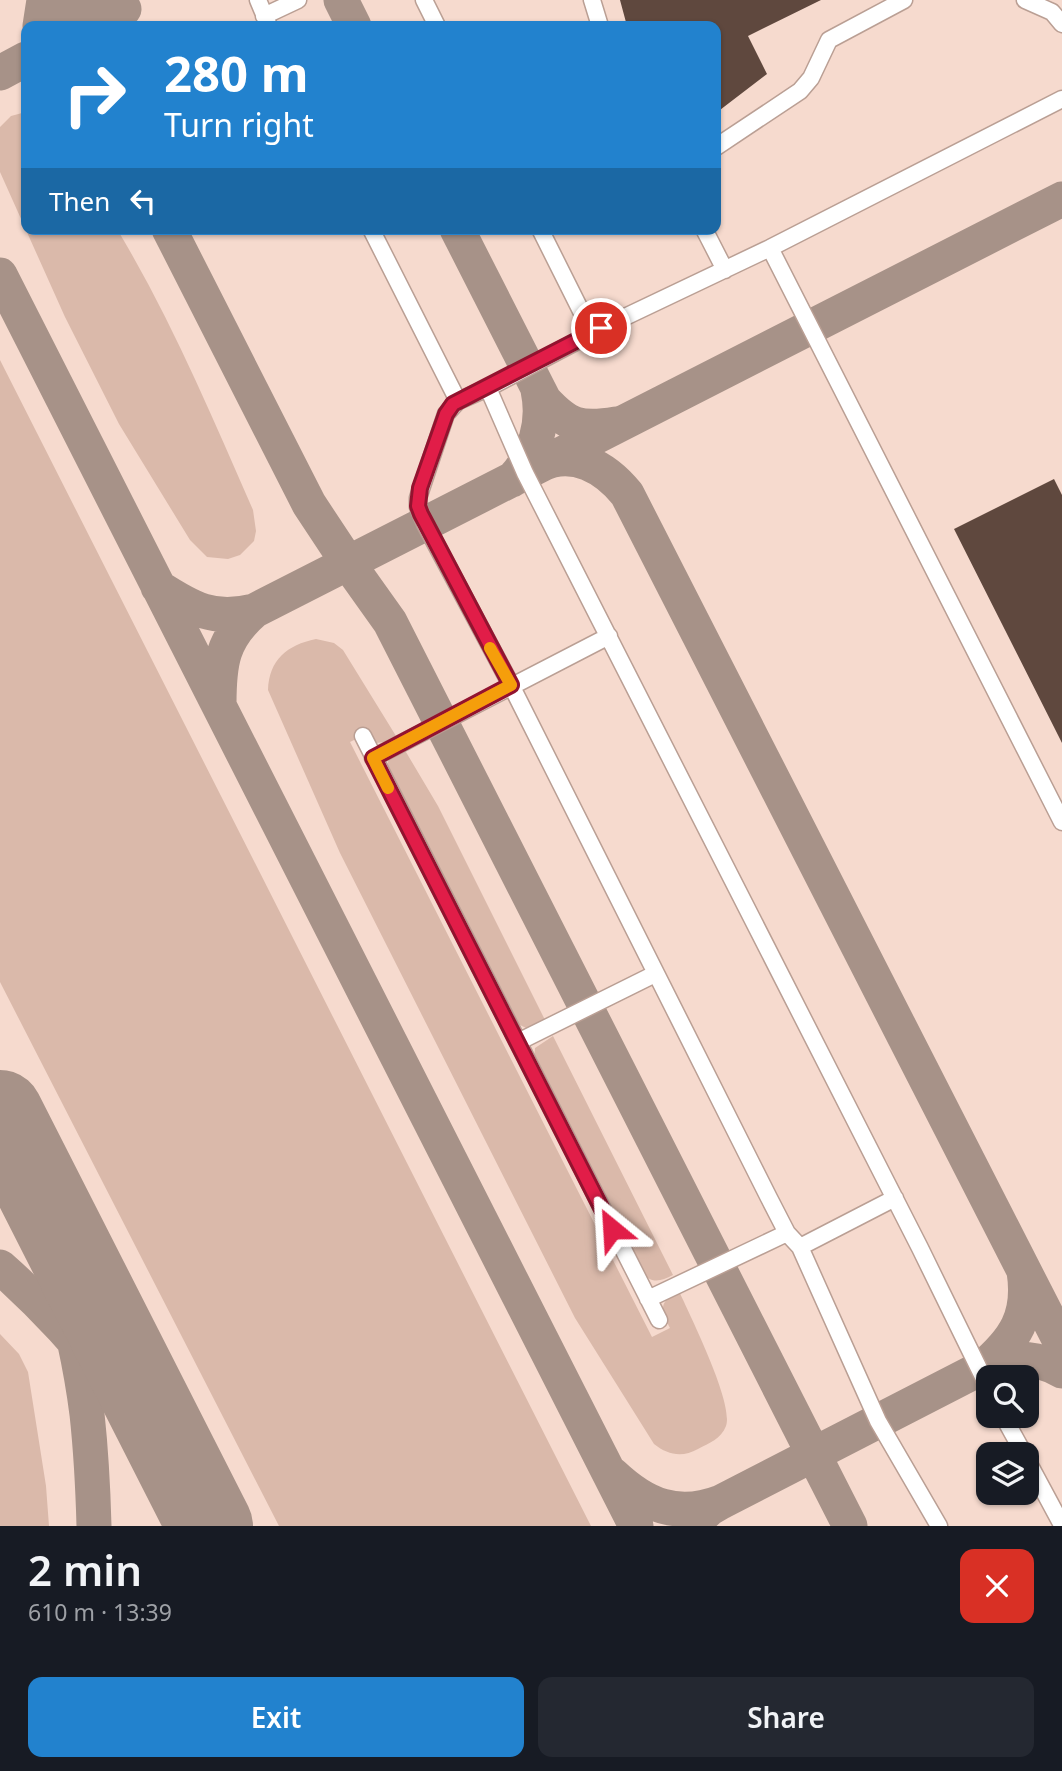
<!DOCTYPE html>
<html lang="en">
<head>
<meta charset="utf-8">
<style>
  body { margin:0; font-family:"Noto Sans",sans-serif; background:#242831; color:#f1f3f6; height:100vh; display:flex; flex-direction:column; font-size:26px; white-space:nowrap }
  * { box-sizing:border-box; margin:0 }
  p { font-size:23px; color:#9ea1a6 }
  .icon { flex:none; width:38px; height:38px; fill:none; stroke:currentColor; stroke-width:2; stroke-linecap:round; stroke-linejoin:round }
  .map { position:relative; height:1526px; overflow:hidden }
  .details { display:flex; flex-direction:column; background:#171b24; flex:1 }
  .details>* { flex:none }
  .top-card { position:absolute; left:21px; top:21px; width:700px; height:214px; border-radius:14px; box-shadow:0 2px 5px #0004; background:#2282ce; color:#fff; overflow:hidden }
  .buttons { position:absolute; left:976px; top:1365px; display:grid; gap:14px }
  .buttons a { display:grid; place-items:center; width:63px; height:63px; border-radius:14px; background:#171b24; box-shadow:0 2px 5px #0004; font-size:35px }
  .pin { position:absolute; display:grid; place-items:center; width:60px; height:60px; color:#fff; margin:-30px; border:4px solid #fff; border-radius:50%; box-shadow:0 2px 7px #0007 }
  .me { position:absolute; width:77px; margin:-38px; rotate:333deg; stroke-linejoin:round; filter:drop-shadow(0 0 5px #0008) }
  .turn { display:flex; align-items:center; gap:24px; height:147px; padding:0 28px; font-size:32px }
  .turn .icon { width:91px; height:91px; stroke-width:2.5 }
  .turn b { display:block; font-size:49px; line-height:60px }
  .then { display:flex; align-items:center; height:66px; padding:0 28px; background:#0003; gap:14px; font-size:26px }
  .round { display:grid; place-items:center; flex:none; width:74px; height:74px; border-radius:14px; background:#242831 }
  .summary { display:flex; align-items:center; justify-content:space-between; height:119px; padding:0 28px }
  h1 { font-size:42px; font-weight:600; line-height:52px }
  .button { display:flex; gap:14px; margin-top:auto; padding:14px 28px }
  .button a { flex:1; height:80px; border-radius:14px; background:#2282ce; color:#fff; font-size:28px; font-weight:600; line-height:80px; text-align:center }
  .button a+a { background:#242831; color:#f1f3f6 }
  .map>svg:first-child { display:block }
</style>
</head>
<body>
<div class="map">
<svg width="1062" height="1526" viewBox="0 0 1062 1526">
  <rect width="100%" height="100%" fill="#f6dace"/>
  <!-- green -->
  <path fill="#dab9aa" d="M 22,113 L 26,113 L 26,229 L 117,229 C 171,319 211,414 253,510 L 256,531 L 254,541 L 240,555 L 228,559 L 207,557 L 190,540 L 119,424 L 65,317 L 0,172 L 0,127 L 11,116 Z
    M 0,360 L 591,1526 L 279,1526 L 0,982 Z
    M 316,639 L 334,643 L 343,650 L 396,736 L 384,742 L 377,743 L 368,733 L 350,742 L 652,1337 L 670,1328 C 660,1308 659,1302 679,1291 C 690,1316 734,1403 726,1426 C 721,1439 709,1443 698,1449 C 682,1458 668,1455 654,1444 L 575,1318 L 340,853 L 268,690 C 269,660 287,645 316,639 Z
    M 403,747 L 438,806 L 546,1022 L 528,1029 L 516,1023 L 389,774 L 387,765 L 390,756 Z
    M 553,1036 L 670,1269 L 673,1275 C 661,1281 653,1284 643,1274 L 534,1059 L 535,1048 Z
    M 0,1334 L 19,1354 L 28,1372 L 46,1486 L 49,1526 L 0,1526 Z"/>
  <g fill="none" stroke-linecap="round" stroke-linejoin="round">
    <!-- taxiway -->
    <path stroke="#a79288" stroke-width="35" d="M 58,0 C 79,15 100,17 124,9
      M 341,0 L 354,26
      M 40,26 L 44,0
      M 0,73 L 26,59
      M 169,229 L 309,504 L 348,563 L 390,622 L 850,1526
      M 457,229 L 544,400 C 568,426 580,430 616,424
      M 0,275 L 636,1526
      M 540,465 C 573,448 606,468 627,494 L 1062,1345
      M 512,480 C 535,456 545,423 538,390
      M 158,587 C 192,609 213,621 254,611 L 1062,199
      M 219,704 C 219,663 222,639 254,611
      M 0,1116 C 40,1211 74,1311 87,1414 C 91,1451 93,1489 94,1526
      M 0,1267 C 82,1339 147,1427 206,1518
      M 982,1368 C 1015,1340 1031,1316 1024,1271
      M 613,1475 C 645,1505 677,1519 721,1502
      M 691,1526 L 709,1509 L 721,1502 L 995,1361 C 1019,1356 1041,1359 1062,1371"/>
    <!-- runway -->
    <path stroke="#a79288" stroke-width="86" d="M 0,1113 L 210,1526"/>
  </g>
  <!-- building -->
  <path fill="#5f483e" d="M 620,0 L 821,0 L 748,36 L 767,74 L 716,113 L 716,26 L 627,26 Z
    M 1054,479 L 1062,495 L 1062,743 L 954,529 Z"/>
  <g fill="none" stroke-linecap="round" stroke-linejoin="round">
    <defs>
      <path id="minor" d="M 258,0 L 269,26
        M 424,0 L 437,26
        M 592,0 L 600,26
        M 1025,0 L 1052,12 L 1062,24
        M 264,16 L 298,0
        M 716,147 L 800,91 L 811,78 L 829,40 L 904,0
        M 371,229 L 458,401
        M 540,229 L 592,333
        M 704,229 L 725,270
        M 770,248 L 1062,822
        M 488,388 L 525,473 L 920,1248 L 989,1389
        M 363,736 L 659,1320
        M 373,758 L 609,636
        M 518,1042 L 655,974
        M 800,1247 L 895,1198
        M 648,1299 L 787,1233
        M 1003,1416 L 1024,1454
        M 1027,1460 L 1062,1525
        M 939,1526 L 878,1421 L 800,1247 L 787,1233 L 769,1198 L 511,685 L 425,524 L 418,507 L 418,498 L 446,414 L 458,401 L 488,388 L 606,326 L 770,248 L 1062,99"/>
    </defs>
    <!-- minor casing -->
    <use href="#minor" stroke="#ba9f94" stroke-width="19"/>
    <!-- minor -->
    <use href="#minor" stroke="#fff" stroke-width="16"/>
  </g>
  <g fill="none" stroke-linecap="round" stroke-linejoin="round">
    <defs>
      <path id="route" d="M 601,328 L 453,404 L 446,414 L 420,488 L 418,506 L 421,514 L 511,685 L 373,758 L 612,1229"/>
    </defs>
    <!-- route casing -->
    <use href="#route" stroke="#92132f" stroke-width="18"/>
    <!-- route -->
    <use href="#route" stroke="#e11d48" stroke-width="12"/>
    <!-- slow -->
    <path stroke="#f59e0b" stroke-width="12" d="M 388,788 L 373,758 L 511,685 L 490,648"/>
  </g>
</svg>
<div class="buttons">
<a><svg class="icon" aria-label="search" viewBox="0 0 24 24"><circle cx="10" cy="10" r="6"/><path d="M15 15l6 6"/></svg></a>
<a><svg class="icon" aria-label="layers" viewBox="0 0 24 24"><path d="M12 4l9 5-9 5-9-5zM3 14l9 5 9-5"/></svg></a>
</div>
<div class="pin" style="left:601px;top:328px;background:#d93025"><svg class="icon" aria-label="arrive" viewBox="0 0 24 24"><path d="M6 21V4h12l-3 4 3 4H6"/></svg></div>
<svg class="me" style="left:612px;top:1229px" viewBox="-20 -20 40 40"><path d="M0-17L14 15 0 8-14 15z" fill="#e11d48" stroke="#fff" stroke-width="4"/></svg>
<div class="top-card">
<div class="turn"><svg class="icon" aria-label="right" viewBox="0 0 24 24"><path d="M7 20v-9h11M14 6l5 5-5 5"/></svg><div><b>280 m</b>Turn right</div></div>
<div class="then">Then<svg class="icon" aria-label="left" viewBox="0 0 24 24"><path d="M17 20v-9H6M10 6l-5 5 5 5"/></svg></div>
</div>
</div>
<section class="details">
<div class="summary"><div><h1>2 min</h1><p>610 m · 13:39</p></div><a class="round" style="background:#d93025;color:#fff"><svg class="icon" aria-label="close" viewBox="0 0 24 24"><path d="M6 6l12 12M18 6L6 18"/></svg></a></div>
<div class="button"><a>Exit</a><a>Share</a></div>
</section>
</body>
</html>
